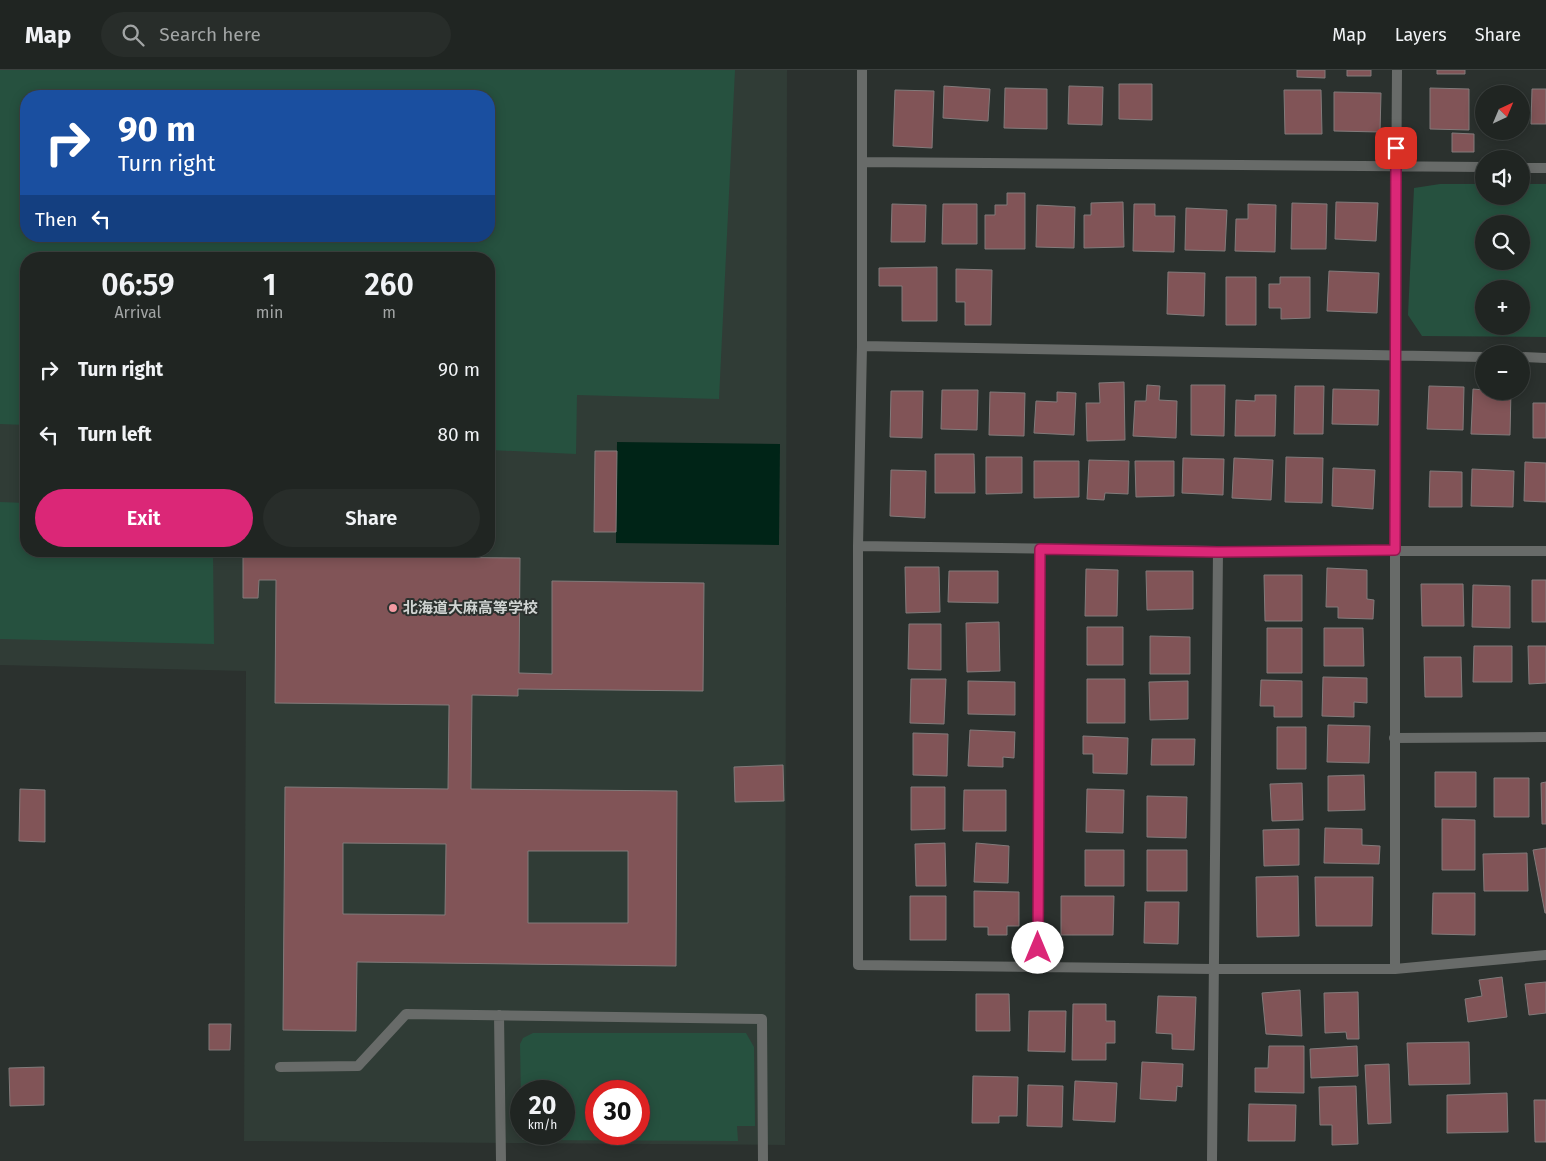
<!DOCTYPE html>
<html lang="en">
<head>
<meta charset="utf-8">
<style>
  body { margin:0; font-family:"Fira Sans","Noto Sans JP",sans-serif; background:#282d2a; color:#f1f3f6; height:100vh; display:flex; flex-direction:column; font-size:19px; white-space:nowrap }
  * { box-sizing:border-box; margin:0 }
  p { font-size:16px; color:#a2a5a5 }
  .icon { flex:none; width:28px; height:28px; fill:none; stroke:currentColor; stroke-width:2; stroke-linecap:round; stroke-linejoin:round }
  .map { position:relative; flex:1; overflow:hidden }
  .panel { position:absolute; left:20px; top:182px; width:475px; height:305px; display:flex; flex-direction:column; background:#202522; border-radius:20px; box-shadow:0 2px 12px #0003,0 0 0 1px #3d4240 }
  .panel>* { flex:none }
  .hud { position:absolute; left:20px; top:20px; width:475px; height:152px; border-radius:20px; box-shadow:0 2px 12px #0003,0 0 0 1px #3d4240; background:#1a4fa0; color:#fff; overflow:hidden }
  .needle { width:32px; rotate:44deg }
  .controls { position:absolute; left:1475px; top:15px; display:grid; gap:10px }
  .controls a { display:grid; place-items:center; width:55px; height:55px; border-radius:50%; background:#202522; box-shadow:0 2px 12px #0003,0 0 0 1px #3d4240; font-size:25px }
  .speed { position:absolute; left:510px; top:1010px; display:flex; gap:10px; font-size:25px; font-weight:700; text-align:center }
  .speed>* { display:grid; place-content:center; width:65px; height:65px; border-radius:50%; background:#202522; box-shadow:0 2px 12px #0003,0 0 0 1px #3d4240; line-height:1 }
  .speed small { font-size:12px; font-weight:400 }
  .speed .limit { border:8px solid #d22; background:#fff; color:#111 }
  .pin { position:absolute; display:grid; place-items:center; width:42px; height:42px; color:#fff; margin:-21px; border-radius:10px; box-shadow:0 2px 8px #0006 }
  .me { position:absolute; width:55px; margin:-28px; rotate:0deg; stroke-linejoin:round; filter:drop-shadow(0 0 4px #0008) }
  .turn { display:flex; align-items:center; gap:18px; height:105px; padding:0 15px; font-size:22px }
  .turn .icon { width:65px; height:65px; stroke-width:2.5 }
  .turn b { display:block; font-size:35px; line-height:42px }
  .then { display:flex; align-items:center; height:48px; padding:0 15px; background:#0003; gap:10px; font-size:19px }
  .eta { display:flex; justify-content:space-evenly; align-items:center; height:85px; text-align:center }
  .eta b { font-size:30px; font-weight:600; line-height:35px }
  .action { display:flex; gap:10px; margin-top:auto; padding:10px 15px }
  .action a { flex:1; height:58px; border-radius:30px; background:#db2777; color:#fff; font-size:20px; font-weight:600; line-height:58px; text-align:center }
  .action a+a { background:#282d2a; color:#f1f3f6 }
  ul { padding:0; list-style:none }
  li { display:flex; align-items:center; gap:15px; height:65px; padding:0 15px }
  li div { flex:1 }
  li b { display:block; font-size:19px }
  li em { font-style:normal }
  header { display:flex; align-items:center; gap:30px; box-sizing:border-box; height:70px; padding:0 25px; background:#202522; border-bottom:1px solid #3d4240 }
  header strong { font-size:24px }
  nav { display:flex; gap:28px; margin-inline-start:auto; font-size:18px }
  .search { width:350px; height:45px; background:#282d2a; display:flex; align-items:center; gap:12px; box-sizing:border-box; padding:0 18px; border-radius:28px; color:#a2a5a5; font-size:19px }
  .map>svg:first-child { display:block }
</style>
</head>
<body>
<header>
<strong>Map</strong>
<div class="search"><svg class="icon" aria-label="search" viewBox="0 0 24 24"><circle cx="10" cy="10" r="6"/><path d="M15 15l6 6"/></svg>Search here</div>
<nav><a>Map</a><a>Layers</a><a>Share</a></nav>
</header>
<div class="map">
<svg width="1546" height="1091" viewBox="0 0 1546 1091">
  <rect width="100%" height="100%" fill="#2b312e"/>
  <!-- built -->
  <path fill="#303c36" fill-rule="evenodd" d="M 0,0 L 787,0 L 785,1075 L 244,1071 L 246,601 L 0,595 ZM 26,26 L 489,26 L 489,166 L 26,166 ZM 26,189 L 489,189 L 489,481 L 26,481 ZM 521,1021 L 564,1021 L 564,1064 L 521,1064 ZM 596,1021 L 639,1021 L 639,1064 L 596,1064 Z"/>
  <!-- green -->
  <path fill="#26513f" fill-rule="evenodd" d="M 0,0 L 735,0 L 719,329 L 577,325 L 576,384 L 489,380 L 489,189 L 26,189 L 26,355 L 0,354 ZM 26,26 L 489,26 L 489,166 L 26,166 Z
    M 1440,114 L 1484,114 L 1484,126 L 1521,126 L 1521,114 L 1546,114 L 1546,267 L 1422,266 L 1408,245 L 1414,118 ZM 1484,154 L 1521,154 L 1521,191 L 1484,191 ZM 1484,219 L 1521,219 L 1521,256 L 1484,256 Z
    M 0,432 L 26,433 L 26,481 L 213,481 L 214,574 L 0,569 Z
    M 533,963 L 746,963 L 754,977 L 755,1056 L 737,1056 L 738,1071 L 522,1070 L 522,1064 L 564,1064 L 564,1021 L 521,1021 L 521,1030 L 520,974 L 523,968 ZM 596,1021 L 639,1021 L 639,1064 L 596,1064 Z"/>
  <!-- water -->
  <path fill="#002417" d="M 617,372 L 780,374 L 779,475 L 616,473 Z"/>
  <!-- building -->
  <path fill="#815457" stroke="#827b7b" fill-rule="evenodd" d="M 1297,0 L 1325,0 L 1325,8 L 1297,7 Z
    M 1347,0 L 1371,0 L 1371,6 L 1347,6 Z
    M 1437,0 L 1465,0 L 1465,4 L 1437,4 Z
    M 1119,14 L 1152,14 L 1152,50 L 1119,49 Z
    M 944,16 L 990,19 L 988,51 L 943,48 Z
    M 1069,16 L 1103,17 L 1102,55 L 1068,54 Z
    M 1005,18 L 1047,19 L 1047,59 L 1004,58 Z
    M 1430,18 L 1469,19 L 1469,60 L 1430,59 Z
    M 1532,19 L 1546,19 L 1546,54 L 1531,54 Z
    M 895,20 L 934,21 L 932,78 L 893,76 Z
    M 1284,20 L 1321,20 L 1322,64 L 1285,64 Z
    M 1334,22 L 1381,23 L 1380,62 L 1334,61 Z
    M 1452,63 L 1474,64 L 1474,82 L 1452,82 Z
    M 1007,123 L 1025,123 L 1025,179 L 985,179 L 985,145 L 995,145 L 995,135 L 1007,135 Z
    M 1123,132 L 1124,177 L 1084,178 L 1084,145 L 1091,145 L 1091,133 Z
    M 1336,132 L 1378,133 L 1376,171 L 1335,169 Z
    M 1292,133 L 1327,134 L 1326,179 L 1291,179 Z
    M 892,134 L 926,135 L 925,172 L 891,172 Z
    M 943,134 L 977,134 L 977,174 L 942,174 Z
    M 1134,134 L 1155,134 L 1155,146 L 1175,146 L 1174,182 L 1133,181 Z
    M 1248,134 L 1276,135 L 1275,182 L 1235,181 L 1236,149 L 1248,149 Z
    M 1037,135 L 1075,137 L 1074,178 L 1036,177 Z
    M 1186,138 L 1227,140 L 1225,181 L 1185,180 Z
    M 937,197 L 937,251 L 902,251 L 902,216 L 879,216 L 879,198 Z
    M 956,199 L 992,200 L 991,255 L 965,255 L 965,232 L 956,232 Z
    M 1329,201 L 1379,203 L 1377,243 L 1327,241 Z
    M 1168,202 L 1205,203 L 1204,246 L 1167,244 Z
    M 1226,207 L 1256,207 L 1256,255 L 1226,255 Z
    M 1280,207 L 1310,207 L 1310,248 L 1281,249 L 1281,238 L 1269,238 L 1269,214 L 1280,214 Z
    M 1124,312 L 1125,370 L 1087,371 L 1086,333 L 1100,333 L 1099,313 Z
    M 1147,315 L 1160,316 L 1159,330 L 1177,331 L 1176,368 L 1133,366 L 1135,331 L 1146,331 Z
    M 1191,315 L 1225,315 L 1224,366 L 1191,365 Z
    M 1295,316 L 1324,316 L 1323,364 L 1294,364 Z
    M 1429,316 L 1464,317 L 1463,360 L 1427,359 Z
    M 1333,319 L 1379,320 L 1378,355 L 1332,354 Z
    M 1473,319 L 1484,320 L 1484,321 L 1511,321 L 1510,365 L 1471,364 Z
    M 942,320 L 978,320 L 977,360 L 941,359 Z
    M 891,321 L 923,321 L 922,368 L 890,367 Z
    M 990,322 L 1025,323 L 1024,366 L 989,365 Z
    M 1057,322 L 1076,323 L 1074,365 L 1034,363 L 1036,331 L 1057,332 Z
    M 1255,325 L 1276,325 L 1275,366 L 1235,366 L 1236,330 L 1255,331 Z
    M 1533,333 L 1546,333 L 1546,368 L 1533,368 Z
    M 595,381 L 617,381 L 616,462 L 594,462 Z
    M 935,384 L 974,384 L 975,423 L 935,423 Z
    M 986,387 L 1022,387 L 1022,423 L 986,424 Z
    M 1286,387 L 1323,388 L 1322,433 L 1285,432 Z
    M 1183,388 L 1224,389 L 1223,425 L 1182,423 Z
    M 1234,388 L 1273,390 L 1271,430 L 1232,428 Z
    M 1089,390 L 1129,391 L 1128,424 L 1105,423 L 1104,430 L 1087,429 Z
    M 1034,391 L 1079,391 L 1079,427 L 1034,428 Z
    M 1135,391 L 1174,391 L 1174,426 L 1136,427 Z
    M 1525,392 L 1546,393 L 1546,432 L 1524,431 Z
    M 1333,398 L 1375,400 L 1373,439 L 1332,436 Z
    M 1472,399 L 1514,401 L 1513,437 L 1471,436 Z
    M 891,400 L 926,401 L 925,448 L 890,446 Z
    M 1430,401 L 1462,402 L 1462,437 L 1429,437 Z
    M 243,481 L 262,481 L 262,486 L 520,488 L 519,603 L 552,604 L 552,511 L 704,513 L 703,621 L 518,619 L 518,626 L 472,625 L 471,719 L 677,721 L 676,896 L 357,892 L 356,961 L 283,960 L 285,717 L 448,719 L 449,635 L 275,633 L 276,510 L 259,510 L 258,528 L 243,528 ZM 343,773 L 446,774 L 445,845 L 343,844 ZM 528,781 L 628,781 L 628,853 L 528,853 Z
    M 905,497 L 939,497 L 940,542 L 906,543 Z
    M 1327,498 L 1367,500 L 1367,529 L 1374,530 L 1373,549 L 1338,548 L 1338,537 L 1326,537 Z
    M 1086,499 L 1118,500 L 1117,546 L 1085,546 Z
    M 949,501 L 998,501 L 998,533 L 948,532 Z
    M 1146,501 L 1193,501 L 1193,539 L 1147,540 Z
    M 1264,505 L 1302,505 L 1302,551 L 1265,551 Z
    M 1532,510 L 1546,510 L 1546,552 L 1532,552 Z
    M 1421,514 L 1463,514 L 1464,556 L 1422,556 Z
    M 1473,515 L 1510,516 L 1510,558 L 1472,557 Z
    M 999,552 L 1000,601 L 967,602 L 966,553 Z
    M 909,554 L 941,554 L 941,600 L 908,599 Z
    M 1087,557 L 1123,557 L 1123,595 L 1087,595 Z
    M 1267,558 L 1302,558 L 1302,603 L 1267,603 Z
    M 1324,558 L 1363,558 L 1364,596 L 1324,596 Z
    M 1150,566 L 1190,567 L 1190,604 L 1150,604 Z
    M 1474,576 L 1512,576 L 1512,612 L 1473,612 Z
    M 1528,576 L 1546,576 L 1546,613 L 1529,614 Z
    M 1424,587 L 1461,587 L 1462,627 L 1425,627 Z
    M 1323,607 L 1367,608 L 1367,633 L 1354,632 L 1354,647 L 1322,646 Z
    M 911,609 L 946,609 L 944,654 L 910,653 Z
    M 1087,609 L 1125,609 L 1125,653 L 1087,653 Z
    M 1261,610 L 1302,611 L 1302,647 L 1274,647 L 1274,636 L 1260,636 Z
    M 968,611 L 1015,612 L 1015,645 L 968,644 Z
    M 1188,611 L 1188,649 L 1150,650 L 1149,612 Z
    M 1328,655 L 1370,656 L 1369,693 L 1327,692 Z
    M 1277,657 L 1306,657 L 1306,699 L 1277,699 Z
    M 970,660 L 1015,662 L 1014,688 L 1003,687 L 1003,697 L 968,696 Z
    M 913,663 L 948,664 L 947,706 L 913,705 Z
    M 1083,666 L 1128,668 L 1127,704 L 1093,703 L 1093,684 L 1083,684 Z
    M 1152,669 L 1195,669 L 1194,695 L 1151,695 Z
    M 783,695 L 784,731 L 735,732 L 734,697 Z
    M 1435,702 L 1476,702 L 1476,737 L 1435,737 Z
    M 1364,705 L 1365,740 L 1328,741 L 1328,706 Z
    M 1494,708 L 1529,708 L 1529,747 L 1494,747 Z
    M 1546,712 L 1546,754 L 1542,754 L 1541,713 Z
    M 1302,713 L 1303,750 L 1272,751 L 1270,714 Z
    M 911,717 L 945,717 L 945,759 L 911,760 Z
    M 20,719 L 45,720 L 45,772 L 19,771 Z
    M 1087,719 L 1124,720 L 1123,763 L 1086,762 Z
    M 964,720 L 1006,720 L 1006,761 L 963,761 Z
    M 1147,726 L 1187,727 L 1186,768 L 1147,767 Z
    M 1442,749 L 1475,750 L 1475,800 L 1442,800 Z
    M 1325,758 L 1362,759 L 1362,775 L 1380,776 L 1379,794 L 1324,793 Z
    M 1299,759 L 1299,795 L 1264,796 L 1263,760 Z
    M 945,773 L 946,816 L 916,816 L 915,774 Z
    M 976,773 L 1009,776 L 1008,813 L 974,812 Z
    M 1546,778 L 1546,843 L 1545,843 L 1533,780 Z
    M 1085,780 L 1124,780 L 1124,816 L 1085,816 Z
    M 1147,780 L 1187,780 L 1187,821 L 1147,821 Z
    M 1527,783 L 1528,821 L 1484,821 L 1483,784 Z
    M 1298,806 L 1299,866 L 1257,867 L 1256,807 Z
    M 1315,807 L 1373,807 L 1372,856 L 1316,856 Z
    M 974,821 L 1019,822 L 1019,856 L 1007,856 L 1007,865 L 988,865 L 988,857 L 974,857 Z
    M 1433,823 L 1475,823 L 1475,865 L 1432,864 Z
    M 910,826 L 946,826 L 946,870 L 910,870 Z
    M 1061,826 L 1114,826 L 1113,865 L 1061,865 Z
    M 1145,832 L 1179,832 L 1178,874 L 1144,873 Z
    M 1502,907 L 1507,947 L 1468,952 L 1465,929 L 1482,926 L 1479,910 Z
    M 1546,912 L 1546,943 L 1529,945 L 1525,914 Z
    M 1300,920 L 1302,966 L 1266,964 L 1262,923 Z
    M 1358,922 L 1359,969 L 1347,969 L 1346,962 L 1325,963 L 1324,923 Z
    M 976,924 L 1009,924 L 1010,961 L 976,961 Z
    M 1158,926 L 1196,927 L 1194,980 L 1172,979 L 1172,964 L 1156,963 Z
    M 1073,934 L 1106,934 L 1106,951 L 1115,951 L 1115,973 L 1106,973 L 1106,990 L 1072,990 Z
    M 1029,941 L 1066,941 L 1065,982 L 1028,981 Z
    M 209,954 L 231,954 L 230,980 L 209,980 Z
    M 1469,972 L 1470,1014 L 1409,1015 L 1407,973 Z
    M 1269,976 L 1304,976 L 1304,1023 L 1255,1022 L 1255,998 L 1268,998 Z
    M 1357,976 L 1358,1006 L 1311,1008 L 1310,979 Z
    M 1142,992 L 1183,994 L 1182,1017 L 1177,1016 L 1176,1031 L 1140,1029 Z
    M 1389,994 L 1391,1053 L 1368,1054 L 1365,995 Z
    M 44,997 L 44,1035 L 10,1036 L 9,998 Z
    M 973,1006 L 1018,1007 L 1017,1046 L 999,1046 L 999,1053 L 972,1053 Z
    M 1075,1011 L 1117,1013 L 1115,1052 L 1073,1050 Z
    M 1028,1015 L 1063,1016 L 1062,1057 L 1027,1056 Z
    M 1356,1016 L 1358,1074 L 1332,1075 L 1332,1055 L 1320,1055 L 1319,1017 Z
    M 1507,1023 L 1508,1062 L 1447,1063 L 1447,1025 Z
    M 1534,1030 L 1546,1030 L 1546,1072 L 1535,1072 Z
    M 1249,1034 L 1296,1035 L 1295,1071 L 1248,1071 Z"/>
  <g fill="none" stroke-linecap="round" stroke-linejoin="round">
    <!-- lane -->
    <path stroke="#686b69" stroke-width="10" d="M 499,945 L 501,1091
      M 280,997 L 358,996 L 406,944 L 762,949 L 763,1091"/>
    <!-- street -->
    <path stroke="#686b69" stroke-width="10" d="M 862,0 L 862,276 L 858,476 L 858,895 L 1213,899 L 1395,899 L 1546,885
      M 862,92 L 1484,97
      M 1521,98 L 1546,98
      M 862,276 L 1484,287
      M 1521,287 L 1546,288
      M 858,476 L 1218,481 L 1546,481
      M 1394,668 L 1546,667
      M 1038,898 L 1040,479
      M 1395,899 L 1395,285 L 1397,0
      M 1212,1091 L 1218,481"/>
  </g>
  <g fill="none" stroke-linecap="round" stroke-linejoin="round">
    <defs>
      <path id="route" d="M 1038,878 L 1040,479 L 1218,482 L 1395,480 L 1396,78"/>
    </defs>
    <!-- route casing -->
    <use href="#route" stroke="#8e194d" stroke-width="12"/>
    <!-- route -->
    <use href="#route" stroke="#db2777" stroke-width="9"/>
  </g>
  <!-- markers -->
  <circle fill="#f49aa2" stroke="#2b312e" stroke-width="2" cx="393" cy="538" r="5"/>
  <g text-anchor="middle" dominant-baseline="central" stroke-width="4" stroke-linejoin="round" paint-order="stroke">
    <!-- poi labels -->
    <g font-size="15" font-weight="bold" fill="#d0d4d2" stroke="#2b312e" text-anchor="start">
      <text x="403" y="538">北海道大麻高等学校</text>
    </g>
  </g>
</svg>
<div class="controls">
<a><svg class="needle" viewBox="-14 -14 28 28"><path d="M0-13l5 13h-10z" fill="#e53935"/><path d="M0 13l5-13h-10z" fill="#a2a5a5"/></svg></a>
<a><svg class="icon" aria-label="sound" viewBox="0 0 24 24"><path d="M4 9h4l5-4v14l-5-4H4zM17 9q2 3 0 6"/></svg></a>
<a><svg class="icon" aria-label="search" viewBox="0 0 24 24"><circle cx="10" cy="10" r="6"/><path d="M15 15l6 6"/></svg></a>
<a>+</a>
<a>−</a>
</div>
<div class="speed"><div>20<small>km/h</small></div><div class="limit">30</div></div>
<div class="pin" style="left:1396px;top:78px;background:#d93025"><svg class="icon" aria-label="arrive" viewBox="0 0 24 24"><path d="M6 21V4h12l-3 4 3 4H6"/></svg></div>
<svg class="me" style="left:1038px;top:878px" viewBox="-20 -20 40 40"><circle r="19" fill="#fff"/><path d="M0-13L10 11 0 6-10 11z" fill="#db2777"/></svg>
<div class="hud">
<div class="turn"><svg class="icon" aria-label="right" viewBox="0 0 24 24"><path d="M7 20v-9h11M14 6l5 5-5 5"/></svg><div><b>90 m</b>Turn right</div></div>
<div class="then">Then<svg class="icon" aria-label="left" viewBox="0 0 24 24"><path d="M17 20v-9H6M10 6l-5 5 5 5"/></svg></div>
</div>
<section class="panel">
<div class="eta">
<div><b>06:59</b><p>Arrival</p></div>
<div><b>1</b><p>min</p></div>
<div><b>260</b><p>m</p></div>
</div>
<ul>
<li><svg class="icon" aria-label="right" viewBox="0 0 24 24"><path d="M7 20v-9h11M14 6l5 5-5 5"/></svg><div><b>Turn right</b></div><em>90 m</em></li>
<li><svg class="icon" aria-label="left" viewBox="0 0 24 24"><path d="M17 20v-9H6M10 6l-5 5 5 5"/></svg><div><b>Turn left</b></div><em>80 m</em></li>
</ul>
<div class="action"><a>Exit</a><a>Share</a></div>
</section>
</div>
</body>
</html>
